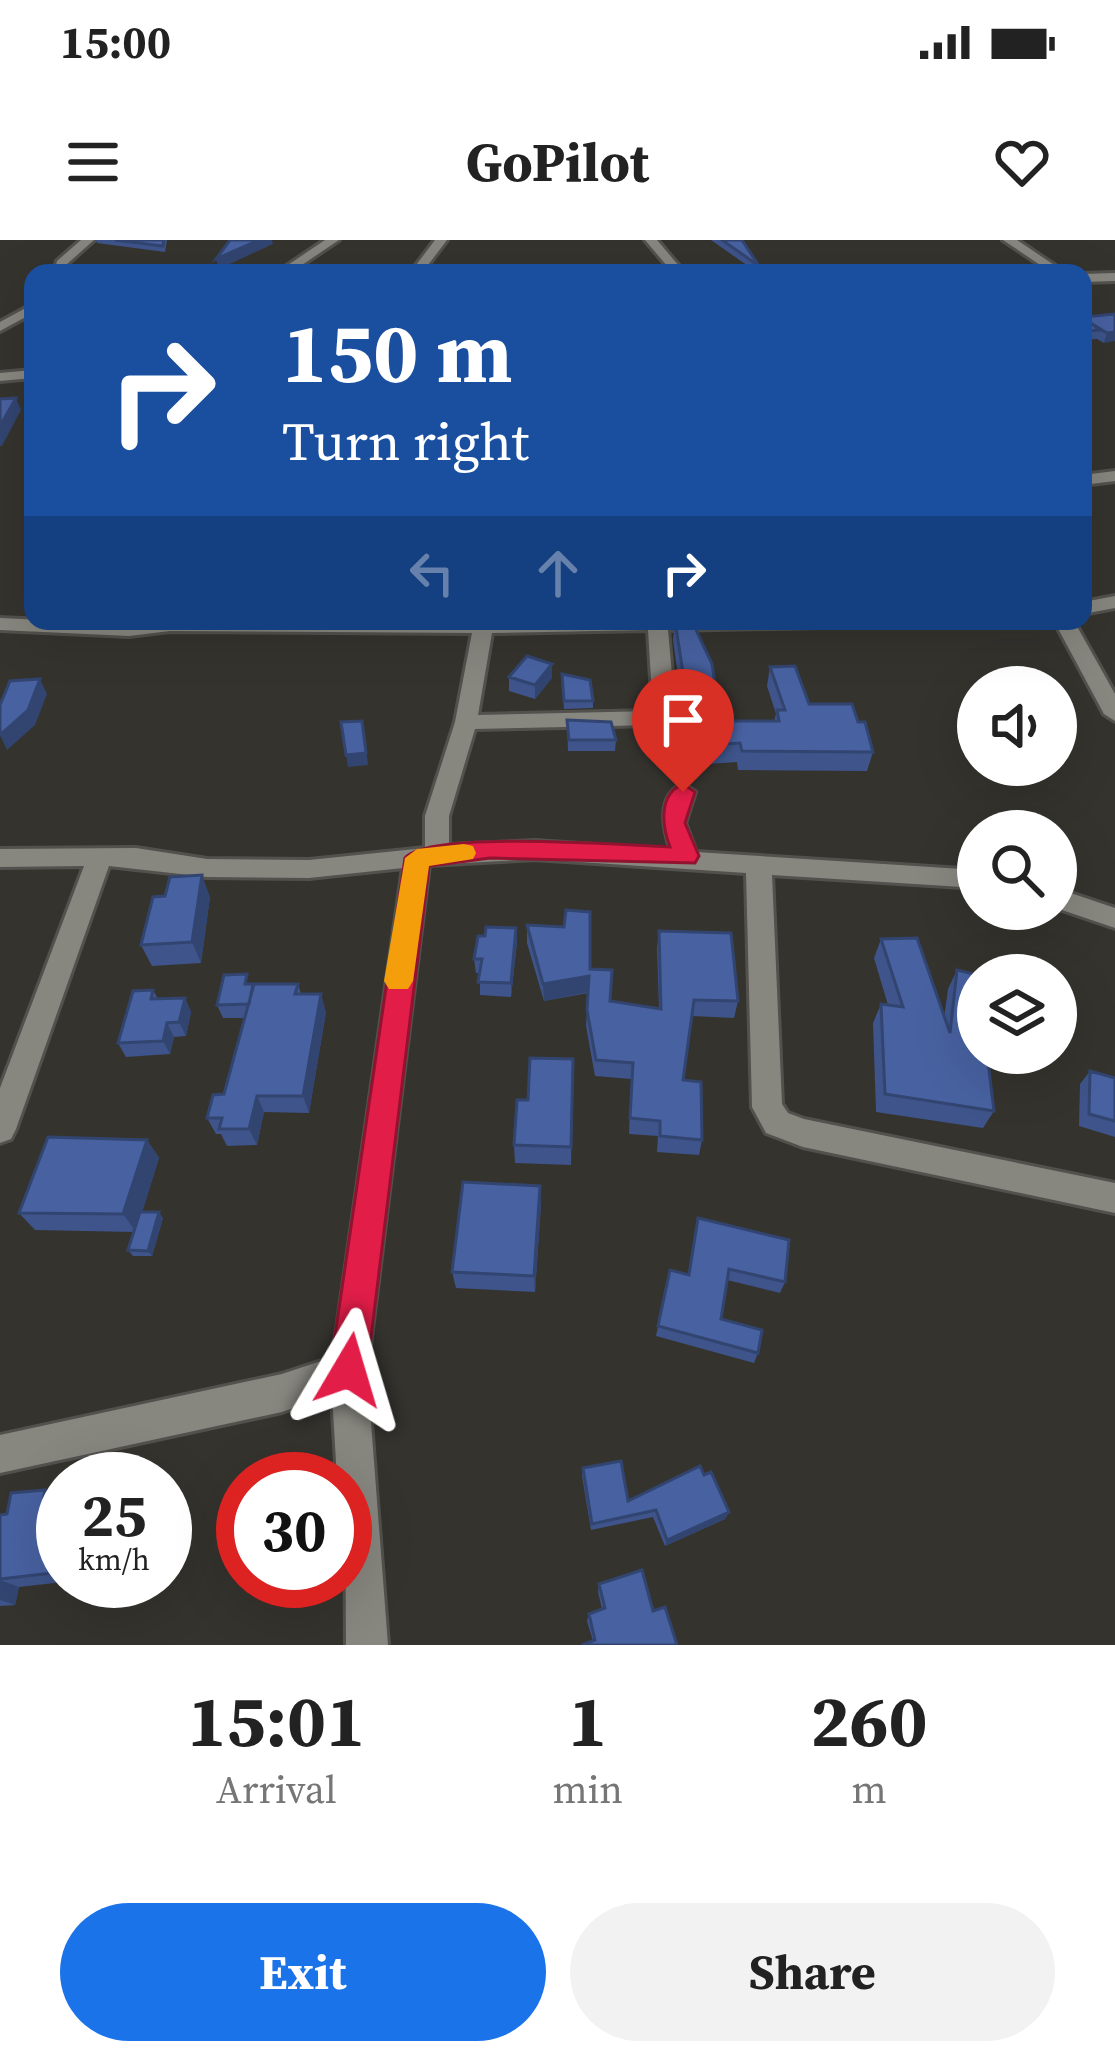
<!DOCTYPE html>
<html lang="en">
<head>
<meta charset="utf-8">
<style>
  body { margin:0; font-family:"Source Serif 4",serif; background:#f2f2f2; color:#222; height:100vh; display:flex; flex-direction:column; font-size:45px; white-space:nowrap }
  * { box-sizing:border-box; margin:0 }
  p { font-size:39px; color:#767676 }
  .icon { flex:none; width:66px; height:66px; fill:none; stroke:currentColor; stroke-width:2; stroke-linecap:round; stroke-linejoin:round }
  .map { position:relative; height:1405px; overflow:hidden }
  .sheet { display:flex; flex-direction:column; background:#fff; flex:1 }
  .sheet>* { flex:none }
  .top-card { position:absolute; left:24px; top:24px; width:1068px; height:366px; border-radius:24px; box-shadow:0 12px 48px #0002; background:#1a4fa0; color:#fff; overflow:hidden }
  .tools { position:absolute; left:957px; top:426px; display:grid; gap:24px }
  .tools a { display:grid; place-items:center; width:120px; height:120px; border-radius:50%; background:#fff; box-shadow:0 12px 48px #0002; font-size:60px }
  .speed { position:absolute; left:36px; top:1212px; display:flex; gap:24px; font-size:60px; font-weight:700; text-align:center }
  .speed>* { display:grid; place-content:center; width:156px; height:156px; border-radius:50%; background:#fff; box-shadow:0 12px 48px #0002; line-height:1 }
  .speed small { font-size:30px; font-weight:400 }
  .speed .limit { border:18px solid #d22; background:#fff; color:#111 }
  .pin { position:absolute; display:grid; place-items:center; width:102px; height:102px; color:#fff; margin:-123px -51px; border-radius:50% 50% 50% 0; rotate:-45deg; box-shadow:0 0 12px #0007 }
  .pin .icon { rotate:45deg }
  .me { position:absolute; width:132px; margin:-66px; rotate:7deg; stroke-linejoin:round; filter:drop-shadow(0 0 9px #0008) }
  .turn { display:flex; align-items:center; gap:42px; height:252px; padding:0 60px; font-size:54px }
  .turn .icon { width:156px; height:156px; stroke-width:2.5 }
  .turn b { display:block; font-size:84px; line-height:102px }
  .lanes { display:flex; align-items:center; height:114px; padding:0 60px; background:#0003; justify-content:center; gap:60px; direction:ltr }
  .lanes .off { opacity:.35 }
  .eta { display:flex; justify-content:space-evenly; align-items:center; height:204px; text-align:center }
  .eta b { font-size:72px; font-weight:700; line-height:84px }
  .primary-button { display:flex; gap:24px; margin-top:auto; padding:24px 60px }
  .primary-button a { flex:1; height:138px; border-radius:72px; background:#1a73e8; color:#fff; font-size:48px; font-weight:700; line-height:138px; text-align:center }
  .primary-button a+a { background:#f2f2f2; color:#222 }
  .status { display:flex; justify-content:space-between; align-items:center; height:84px; padding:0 60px; background:#fff; direction:ltr }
  .status svg { height:33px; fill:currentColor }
  header { display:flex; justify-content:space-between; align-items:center; height:156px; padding:0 60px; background:#fff; font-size:54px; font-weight:700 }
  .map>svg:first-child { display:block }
</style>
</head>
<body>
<div class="status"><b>15:00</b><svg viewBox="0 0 49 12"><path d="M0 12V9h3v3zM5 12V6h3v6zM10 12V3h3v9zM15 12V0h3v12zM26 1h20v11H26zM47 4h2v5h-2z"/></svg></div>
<header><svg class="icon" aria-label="menu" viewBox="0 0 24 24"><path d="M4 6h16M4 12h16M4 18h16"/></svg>GoPilot<svg class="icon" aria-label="heart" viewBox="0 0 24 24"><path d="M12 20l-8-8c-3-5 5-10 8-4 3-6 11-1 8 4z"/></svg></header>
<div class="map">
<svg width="1115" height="1405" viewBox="0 0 1115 1405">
  <rect width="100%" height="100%" fill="#35332e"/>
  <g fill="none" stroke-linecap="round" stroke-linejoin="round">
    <defs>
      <path id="minor" d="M 81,0 L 94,0 L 67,24 L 66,33 L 54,33 L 57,21 Z
        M 325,0 L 339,0 L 290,33 L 276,33 Z
        M 435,0 L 447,0 L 422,33 L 410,33 Z
        M 645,0 L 657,0 L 685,33 L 673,33 Z
        M 1003,0 L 1017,0 L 1066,33 L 1052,33 Z
        M 1115,33 L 1115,41 L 1083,42 L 1083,34 Z
        M 33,64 L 33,73 L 0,91 L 0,82 Z
        M 33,130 L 33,138 L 0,141 L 0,133 Z
        M 1115,231 L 1115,241 L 1083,245 L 1083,235 Z
        M 1115,356 L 1115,368 L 1083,374 L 1083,362 Z
        M 0,378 L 129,384 L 831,381 L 821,387 L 668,390 L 679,514 L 688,524 L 685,529 L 669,529 L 657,516 L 654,485 L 475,489 L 449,576 L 449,605 L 535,601 L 671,610 C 663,588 657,556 683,544 L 695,552 L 685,583 L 696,612 L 978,630 L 978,648 L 772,635 L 782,864 L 788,873 L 804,879 L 1115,943 L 1115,973 L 803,907 L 766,893 L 752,867 L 746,633 L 535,619 L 429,625 L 367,1130 L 388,1405 L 346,1405 L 345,1239 L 337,1239 L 332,1154 L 282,1172 L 0,1233 L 0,1195 L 282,1134 L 333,1117 L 403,628 L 309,638 L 207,637 L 109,626 L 16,889 L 11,899 L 0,903 L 0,848 L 84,626 L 0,627 L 0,609 L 136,608 L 207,619 L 309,620 L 425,608 L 425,576 L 455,482 L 472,393 L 170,391 L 129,396 L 0,390 ZM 648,390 L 653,471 L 478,475 L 492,393 Z
        M 920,381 L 1052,381 L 1042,387 L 930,387 Z
        M 1054,381 L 1074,381 L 1115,454 L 1115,481 L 1104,474 Z
        M 1056,648 L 1115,668 L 1115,688 L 1056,668 Z"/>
    </defs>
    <!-- minor casing -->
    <use href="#minor" stroke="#52514d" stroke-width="6"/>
    <!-- minor -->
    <use href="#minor" fill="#87867f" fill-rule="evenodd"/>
  </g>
  <!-- wall -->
  <path fill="#3e548a" d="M 96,0 L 167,0 L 165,12 L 97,3 Z
    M 711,0 L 742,0 L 759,26 L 758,33 Z
    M 1115,74 L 1104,103 L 1097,99 L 1083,100 L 1083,77 Z
    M 675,381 L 715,443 L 713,458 L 721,481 L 774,481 L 776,474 L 767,446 L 770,427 L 809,464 L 858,482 L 873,512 L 867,531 L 738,530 L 737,522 L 692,525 L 683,512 L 680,472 L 681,457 L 673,400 Z
    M 552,424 L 552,438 L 535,459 L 509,451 L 509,437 Z
    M 562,434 L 593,461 L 593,468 L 564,469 Z
    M 567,480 L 616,500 L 615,511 L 568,511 Z
    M 210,657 L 201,723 L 152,726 L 141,705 Z
    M 527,685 L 590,729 L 610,761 L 659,768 L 657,708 L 659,691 L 738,761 L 734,778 L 692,776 L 683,840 L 702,900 L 699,915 L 657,912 L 658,896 L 629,894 L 631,839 L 595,836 L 586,786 L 588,753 L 544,761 L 527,703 Z
    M 516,688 L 517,702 L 511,757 L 480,755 L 480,733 L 476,733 L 474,719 L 485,696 Z
    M 881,699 L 944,778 L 948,749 L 957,730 L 994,871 L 983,888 L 876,872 L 873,783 L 881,764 L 888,765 L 874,718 Z
    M 298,744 L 301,754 L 326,772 L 309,873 L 264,872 L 257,905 L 227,906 L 221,894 L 216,894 L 207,878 L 224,854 L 245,778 L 223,778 L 217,765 Z
    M 153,750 L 158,759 L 185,758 L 191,772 L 186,796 L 174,797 L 170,814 L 126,817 L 118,803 Z
    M 573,819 L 571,925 L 515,923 L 514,905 L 528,860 Z
    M 1090,831 L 1115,838 L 1115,897 L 1079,886 L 1080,844 Z
    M 147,900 L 159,918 L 142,972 L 163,978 L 152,1016 L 133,1016 L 128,1010 L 134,992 L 35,990 L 19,973 Z
    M 541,964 L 535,1052 L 456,1048 L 452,1032 Z
    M 696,990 L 785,1042 L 780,1053 L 727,1040 L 721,1079 L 758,1113 L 754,1123 L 656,1096 L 670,1030 L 688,1035 Z
    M 583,1228 L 628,1261 L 729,1272 L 725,1279 L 665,1306 L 653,1277 L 591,1290 L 582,1236 Z
    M 45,1250 L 63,1260 L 63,1341 L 72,1341 L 19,1347 L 15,1365 L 0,1366 L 0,1275 L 7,1274 Z
    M 599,1344 L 653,1371 L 593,1401 L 587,1381 L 589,1374 L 602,1369 L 598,1352 Z"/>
  <!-- shaded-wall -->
  <path fill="#324571" d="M 259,0 L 272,0 L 273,4 L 219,29 L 216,19 Z
    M 1115,92 L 1115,101 L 1104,103 L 1107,93 Z
    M 16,158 L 21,170 L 2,206 L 0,206 L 0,186 Z
    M 552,424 L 552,438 L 535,459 L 535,445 Z
    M 40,439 L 47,454 L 35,485 L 7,510 L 0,495 Z
    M 364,493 L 368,525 L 348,527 L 346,515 Z
    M 202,635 L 210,657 L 201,723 L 192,702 Z
    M 516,688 L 517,702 L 511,757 L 511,743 Z
    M 589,736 L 588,752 L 544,761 L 543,744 Z
    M 321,754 L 326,772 L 309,873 L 303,856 Z
    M 185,758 L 191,772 L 186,796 L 179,782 Z
    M 167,783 L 174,797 L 170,814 L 163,801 Z
    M 257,856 L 264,872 L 257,905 L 249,889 Z
    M 147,900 L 159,918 L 136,992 L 123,974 Z
    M 540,946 L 541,964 L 535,1052 L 534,1036 Z
    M 159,972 L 163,978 L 152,1016 L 148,1011 Z
    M 45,1250 L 63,1260 L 60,1279 L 42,1269 Z
    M 729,1272 L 725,1279 L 665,1306 L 667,1300 Z
    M 63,1283 L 63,1338 L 53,1333 Z
    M 0,1340 L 19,1347 L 15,1365 L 0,1360 Z"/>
  <!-- building -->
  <path fill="#4862a1" stroke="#324571" stroke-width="3" d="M 115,0 L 164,0 L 163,6 Z
    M 230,0 L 259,0 L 216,19 Z
    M 722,0 L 742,0 L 759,26 Z
    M 653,31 L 655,33 L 596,33 Z
    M 1115,74 L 1115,92 L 1107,93 L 1089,82 L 1100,90 L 1083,91 L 1083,77 Z
    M 16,158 L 0,186 L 0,159 Z
    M 675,381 L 692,381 L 712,424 L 715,443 L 708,443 L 721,481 L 779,481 L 777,470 L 785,470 L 770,427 L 795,426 L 809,464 L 852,464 L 858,482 L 865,482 L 873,512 L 742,511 L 740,503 L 695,506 L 686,493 L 682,453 L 686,452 Z
    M 527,416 L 552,424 L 535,445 L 509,437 Z
    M 562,434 L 590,440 L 593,461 L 564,461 Z
    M 40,439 L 28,470 L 0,495 L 0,465 L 10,441 Z
    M 567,480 L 611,482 L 616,500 L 569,500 Z
    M 362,481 L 366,513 L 346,515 L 341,482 Z
    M 202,635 L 192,702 L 141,705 L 153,657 L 165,656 L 170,637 Z
    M 566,670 L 590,672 L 590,729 L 612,730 L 610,761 L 661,769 L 659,691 L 731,693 L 738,761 L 694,760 L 683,840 L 701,842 L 702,900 L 660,896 L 660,881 L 630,878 L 633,823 L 596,820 L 587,770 L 589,736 L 543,744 L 527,685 L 564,687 Z
    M 486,687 L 516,688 L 511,743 L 478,742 L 482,719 L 474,719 L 478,696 L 485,696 Z
    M 917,698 L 950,793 L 957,730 L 978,735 L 978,813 L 987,813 L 994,871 L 885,854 L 881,764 L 903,767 L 881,699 Z
    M 247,734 L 245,744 L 253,744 L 249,764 L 217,765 L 224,735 Z
    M 254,744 L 298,744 L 295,754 L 321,754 L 303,856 L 257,856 L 249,889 L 219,889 L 222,878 L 207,878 L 213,855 L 224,854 Z
    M 153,750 L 151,759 L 185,758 L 179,782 L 167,783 L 163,801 L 118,803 L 133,751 Z
    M 530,818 L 573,819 L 571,907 L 514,905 L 517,860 L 528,860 Z
    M 1090,831 L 1115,838 L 1115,881 L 1089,874 Z
    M 48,897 L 147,900 L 123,974 L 19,973 Z
    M 463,942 L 540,946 L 534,1036 L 452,1032 Z
    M 140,972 L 159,972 L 148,1011 L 128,1010 Z
    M 698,978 L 789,1000 L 785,1042 L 729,1029 L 721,1079 L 762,1090 L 758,1113 L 658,1086 L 670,1030 L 689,1035 Z
    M 621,1221 L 628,1261 L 700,1226 L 704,1235 L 711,1232 L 729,1272 L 667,1300 L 656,1270 L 592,1284 L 583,1228 Z
    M 45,1250 L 42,1269 L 63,1267 L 63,1283 L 53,1333 L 0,1339 L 0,1275 L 7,1274 L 11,1253 Z
    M 642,1330 L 653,1371 L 665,1367 L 677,1405 L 582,1405 L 595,1400 L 589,1374 L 605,1368 L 599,1344 Z"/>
  <!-- route -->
  <path fill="#e11d48" stroke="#92132f" stroke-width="3" d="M 683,544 L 695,552 L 685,583 L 699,616 L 695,623 L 490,618 L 429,626 L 367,1130 L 362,1143 L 349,1149 L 336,1143 L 330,1130 L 405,618 C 428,590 625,605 670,607 C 662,586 658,554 683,544 Z"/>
  <!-- slow -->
  <path fill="#f59e0b" d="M 464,604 L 473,606 L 476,613 L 473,619 L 429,626 L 413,741 L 408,749 L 389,749 L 384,741 L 405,618 L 417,609 Z"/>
</svg>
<div class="tools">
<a><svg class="icon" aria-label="sound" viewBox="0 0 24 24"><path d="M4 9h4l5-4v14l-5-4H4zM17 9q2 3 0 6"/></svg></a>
<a><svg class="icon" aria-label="search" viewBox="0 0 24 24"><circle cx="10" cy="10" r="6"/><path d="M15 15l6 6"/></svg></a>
<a><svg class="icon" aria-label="layers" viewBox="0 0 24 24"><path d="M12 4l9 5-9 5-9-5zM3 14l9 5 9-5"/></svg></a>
</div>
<div class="speed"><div>25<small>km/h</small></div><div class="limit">30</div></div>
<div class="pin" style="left:683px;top:552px;background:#d93025"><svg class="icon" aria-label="arrive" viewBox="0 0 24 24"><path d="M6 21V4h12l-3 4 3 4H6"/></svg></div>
<svg class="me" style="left:349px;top:1130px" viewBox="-20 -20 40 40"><path d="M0-17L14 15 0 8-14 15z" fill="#e11d48" stroke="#fff" stroke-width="4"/></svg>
<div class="top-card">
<div class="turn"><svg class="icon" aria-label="right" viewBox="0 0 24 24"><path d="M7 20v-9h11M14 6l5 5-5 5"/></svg><div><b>150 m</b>Turn right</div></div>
<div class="lanes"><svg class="icon off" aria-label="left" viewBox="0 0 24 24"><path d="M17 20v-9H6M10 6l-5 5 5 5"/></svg><svg class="icon off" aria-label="ahead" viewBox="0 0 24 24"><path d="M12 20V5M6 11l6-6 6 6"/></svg><svg class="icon" aria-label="right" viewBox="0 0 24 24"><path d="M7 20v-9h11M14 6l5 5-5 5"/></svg></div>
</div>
</div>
<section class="sheet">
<div class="eta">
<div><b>15:01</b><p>Arrival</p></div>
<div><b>1</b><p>min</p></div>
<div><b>260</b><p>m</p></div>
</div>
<div class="primary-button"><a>Exit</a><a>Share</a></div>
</section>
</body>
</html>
